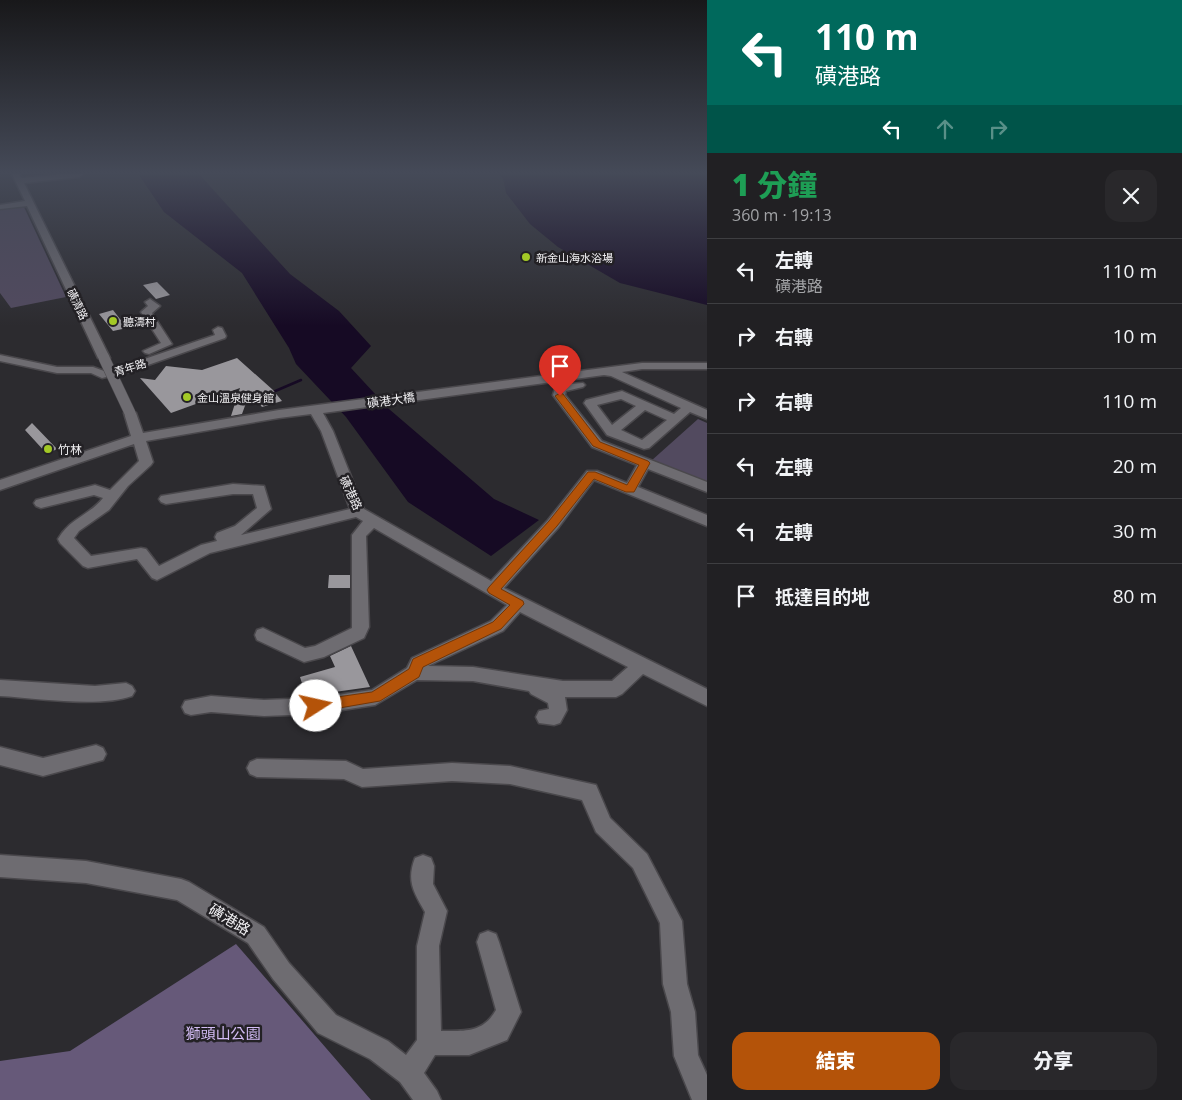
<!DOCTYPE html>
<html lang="zh-TW">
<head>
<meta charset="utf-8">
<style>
  body { margin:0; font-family:"Open Sans","Noto Sans TC",sans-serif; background:#29282b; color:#f1f3f6; height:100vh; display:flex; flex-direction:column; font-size:19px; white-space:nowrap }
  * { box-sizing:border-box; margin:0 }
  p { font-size:16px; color:#a2a3a6 }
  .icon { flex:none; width:28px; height:28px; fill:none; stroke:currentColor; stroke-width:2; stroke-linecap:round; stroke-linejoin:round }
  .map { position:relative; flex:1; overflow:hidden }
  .side { display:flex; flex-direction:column; background:#212023; width:475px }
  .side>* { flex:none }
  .guide { background:#00695c; color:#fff; overflow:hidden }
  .pin { position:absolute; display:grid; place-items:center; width:42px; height:42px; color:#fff; margin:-51px -21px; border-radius:50% 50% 50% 0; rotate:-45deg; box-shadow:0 0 5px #0007 }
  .pin .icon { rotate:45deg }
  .me { position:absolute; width:55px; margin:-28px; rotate:80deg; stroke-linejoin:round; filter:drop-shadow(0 0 4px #0008) }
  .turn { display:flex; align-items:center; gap:18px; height:105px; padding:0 25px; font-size:22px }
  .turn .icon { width:65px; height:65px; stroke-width:2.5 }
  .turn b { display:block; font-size:35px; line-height:42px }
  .lanes { display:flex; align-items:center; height:48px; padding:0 25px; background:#0003; justify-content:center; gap:25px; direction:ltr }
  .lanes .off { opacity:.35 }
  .round { display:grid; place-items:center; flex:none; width:52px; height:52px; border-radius:15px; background:#29282b }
  .head { display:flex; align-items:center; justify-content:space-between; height:85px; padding:0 25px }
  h1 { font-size:30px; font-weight:800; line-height:38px; color:#1e9e55 }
  .button { display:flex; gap:10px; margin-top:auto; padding:10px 25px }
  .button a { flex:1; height:58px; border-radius:15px; background:#b45309; color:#fff; font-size:20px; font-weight:800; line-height:58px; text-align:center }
  .button a+a { background:#29282b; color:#f1f3f6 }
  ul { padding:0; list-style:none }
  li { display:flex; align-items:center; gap:15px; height:65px; padding:0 25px; border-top:1px solid #3e3e41 }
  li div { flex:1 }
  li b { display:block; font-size:19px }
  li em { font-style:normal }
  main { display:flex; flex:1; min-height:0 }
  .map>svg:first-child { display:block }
</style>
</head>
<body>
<main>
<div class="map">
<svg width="707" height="1100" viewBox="0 0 707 1100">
  <rect width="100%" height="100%" fill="#2c2b2f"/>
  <!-- green -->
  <path fill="#524a5f" d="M 24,207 L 66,297 L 11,308 L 0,293 L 0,208 Z
    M 698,419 L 707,423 L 707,482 L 651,461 Z"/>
  <!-- forest -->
  <path fill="#665979" d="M 236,944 L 371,1100 L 0,1100 L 0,1061 L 70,1051 Z"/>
  <!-- water -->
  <path fill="#160a24" d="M 137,172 L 197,172 L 290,274 L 339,311 L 371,346 L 351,368 L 389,409 L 494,499 L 539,520 L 491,556 L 408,502 L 346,417 L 296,364 L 289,348 L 242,273 L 164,212 Z
    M 496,172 L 707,172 L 707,305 L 620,283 L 558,247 L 530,224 L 506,193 L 503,178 Z"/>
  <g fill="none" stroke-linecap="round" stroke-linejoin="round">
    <!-- stream -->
    <path stroke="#160a24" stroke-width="2.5" d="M 275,394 L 273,392 L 301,380"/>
  </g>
  <!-- building -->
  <path fill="#99979c" d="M 157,282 L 170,295 L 156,299 L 143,285 Z
    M 113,310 L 127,328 L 113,331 L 99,314 Z
    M 237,358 L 273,390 L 282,401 L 262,407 L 250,392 L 242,414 L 231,416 L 240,388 L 171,413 L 140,378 L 155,380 L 166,366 L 202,370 Z
    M 32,423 L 57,449 L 47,454 L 25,430 Z
    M 329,575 L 350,575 L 350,588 L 328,588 Z
    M 351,646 L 370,687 L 306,696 L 300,677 L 335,667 L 330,656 Z"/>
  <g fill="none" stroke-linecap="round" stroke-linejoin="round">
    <defs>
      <path id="minor" d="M 11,172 L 18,172 L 22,178 L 85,172 L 79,177 L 24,183 L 110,358 L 108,360 L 104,361 L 98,358 L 27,206 L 0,209 L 0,205 L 25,201 Z
        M 150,299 L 160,306 L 152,313 L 172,344 L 149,354 L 145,353 L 143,351 L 161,343 L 141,312 L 148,306 L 145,302 Z
        M 218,327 L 222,328 L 226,336 L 225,338 L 128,372 L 102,378 L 91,373 L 57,373 L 0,361 L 0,355 L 57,367 L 93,367 L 104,371 L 121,367 L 215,335 L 213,330 Z
        M 642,363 L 707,363 L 707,369 L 642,369 L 622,372 L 707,410 L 707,419 L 690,412 L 649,448 L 644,449 L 607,435 L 584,403 L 586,400 L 622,391 L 674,414 L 681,408 L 611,376 L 604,375 L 323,413 L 333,431 L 364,509 L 491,581 L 548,520 L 587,471 L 597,471 L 627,483 L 637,465 L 592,447 L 553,395 L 556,385 L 583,383 L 585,385 L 583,387 L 566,391 L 565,395 L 602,441 L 707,482 L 707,492 L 648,469 L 638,487 L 707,515 L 707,526 L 594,480 L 558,528 L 504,588 L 707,689 L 707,706 L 643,674 L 622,694 L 616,697 L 565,697 L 567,710 L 560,723 L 554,725 L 539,723 L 536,717 L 539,711 L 549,709 L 548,703 L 531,694 L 529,691 L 473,681 L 417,680 L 375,705 L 316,714 L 264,716 L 211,712 L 191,715 L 185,713 L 182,707 L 185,701 L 211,696 L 264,700 L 316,698 L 372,690 L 407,668 L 412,658 L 491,621 L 507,605 L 374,528 L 366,536 L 369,627 L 364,638 L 324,657 L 304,662 L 257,640 L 255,635 L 257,630 L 263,628 L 305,648 L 315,646 L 352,628 L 352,535 L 363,521 L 356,517 L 210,553 L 157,580 L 152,578 L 137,559 L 88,568 L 83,566 L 60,543 L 58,539 C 70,518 90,515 103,498 L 94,495 L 41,508 L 36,506 L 34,503 L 36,500 L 95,485 L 110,490 L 139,461 L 134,444 L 0,490 L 0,480 L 131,436 L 124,413 L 130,409 L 136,413 L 143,433 L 279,410 ZM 621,399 L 636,406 L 612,425 L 597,405 ZM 645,410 L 667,420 L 642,440 L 621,430 ZM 311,414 L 321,431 L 350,509 L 241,535 L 271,509 L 264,486 L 233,484 L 161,496 L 159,499 L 161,502 L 166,504 L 233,494 L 253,494 L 257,508 L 235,526 L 217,533 L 215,537 L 217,541 L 201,545 L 159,566 L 146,549 L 141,548 L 91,556 L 74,538 L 79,531 L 109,510 L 128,486 L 151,465 L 153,462 L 146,441 L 279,418 ZM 520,612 L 628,667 L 612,681 L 563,681 L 473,667 L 428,666 L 503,631 Z
        M 0,680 L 95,686 L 126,683 L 132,686 L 135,691 L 132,696 C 98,708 37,698 0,696 Z
        M 96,745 L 103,748 L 106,754 L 103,760 L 43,776 L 0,765 L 0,747 L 43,758 Z
        M 257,759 L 346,761 L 363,769 L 452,763 L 510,766 L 596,785 L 610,818 L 647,854 L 682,921 L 687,984 L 695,1012 L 698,1055 L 707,1075 L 707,1100 L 692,1100 L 674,1056 L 671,1012 L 663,984 L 660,923 L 633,868 L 596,832 L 582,800 L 510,784 L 452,781 L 362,787 L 344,779 L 257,777 L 250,774 L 247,768 L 250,762 Z
        M 0,855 L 86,861 L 181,879 L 189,882 L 264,927 L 289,963 L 336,1015 L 388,1041 L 406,1055 L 417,1040 L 417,946 L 425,912 C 414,893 406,881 415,858 L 423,855 L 431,858 L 434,866 L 433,884 L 447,911 L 439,946 L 441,1031 C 465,1031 483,1033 496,1010 L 477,942 L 480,934 L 488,931 L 496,934 L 499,942 L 521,1012 L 507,1040 L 469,1055 L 435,1055 L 424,1073 L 437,1091 L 441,1100 L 413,1100 L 400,1082 L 370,1059 L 318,1033 L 273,979 L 248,943 L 177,900 L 86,883 L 0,877 Z"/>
    </defs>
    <!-- minor casing -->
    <use href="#minor" stroke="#4a484c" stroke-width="3"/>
    <!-- minor -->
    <use href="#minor" fill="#6e6c71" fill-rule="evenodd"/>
    <defs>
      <path id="minor-bridge" d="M 104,358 L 130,413"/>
    </defs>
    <!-- minor-bridge casing -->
    <use href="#minor-bridge" stroke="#4a484c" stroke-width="12" stroke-linecap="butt"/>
    <!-- minor-bridge -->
    <use href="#minor-bridge" stroke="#6e6c71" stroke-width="11"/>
  </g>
  <!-- sky -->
  <linearGradient id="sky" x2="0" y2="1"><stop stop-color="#18181a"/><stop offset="0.53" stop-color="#454a58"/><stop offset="1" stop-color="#454a58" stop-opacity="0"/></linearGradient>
  <rect width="707" height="326" fill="url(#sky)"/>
  <!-- route -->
  <path fill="#b45309" stroke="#753606" d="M 560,393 L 563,394 L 600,442 L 648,461 L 650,463 L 634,492 L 626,492 L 594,479 L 557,526 L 501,589 L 523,601 L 524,604 L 501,629 L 423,667 L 419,677 L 380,701 L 316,712 L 312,710 L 310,706 L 312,702 L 316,700 L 372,692 L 409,669 L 413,659 L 493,622 L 510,605 L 489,593 L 487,590 L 489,587 L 549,521 L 588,472 L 595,472 L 627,485 L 639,465 L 593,446 L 555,396 Z"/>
  <!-- markers -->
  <g fill="#a3c926" stroke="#232125" stroke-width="2">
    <circle cx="526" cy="257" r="5"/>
    <circle cx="113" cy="321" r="5"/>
    <circle cx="187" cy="397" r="5"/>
    <circle cx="48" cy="449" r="5"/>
  </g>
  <g text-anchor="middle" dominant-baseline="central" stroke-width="5" stroke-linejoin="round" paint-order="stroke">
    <!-- far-poi labels -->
    <g font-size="11" fill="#f1f0f3" stroke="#232125" text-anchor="start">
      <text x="536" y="257">新金山海水浴場</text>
      <text x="123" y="321">聽濤村</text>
      <text x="197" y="397">金山溫泉健身館</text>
    </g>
    <!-- far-street labels -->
    <g font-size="11" fill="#f1f0f3" stroke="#232125">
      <text transform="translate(78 304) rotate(64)">磺清路</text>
      <text transform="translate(130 367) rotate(-17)">青年路</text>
    </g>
    <!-- street labels -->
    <g font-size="12" fill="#f1f0f3" stroke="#232125">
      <text transform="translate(391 400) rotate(-8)">磺港大橋</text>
      <text transform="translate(351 493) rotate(65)">磺港路</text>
    </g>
    <!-- poi labels -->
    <g font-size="12" fill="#f1f0f3" stroke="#232125" text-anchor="start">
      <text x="58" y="449">竹林</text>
    </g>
    <!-- near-street labels -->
    <g font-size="15" fill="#f1f0f3" stroke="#232125">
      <text transform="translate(230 919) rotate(31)">磺港路</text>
    </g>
    <!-- near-park labels -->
    <g font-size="15" fill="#d3bcf5" stroke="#232125">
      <text x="223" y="1033">獅頭山公園</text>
    </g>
  </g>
</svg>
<div class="pin" style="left:560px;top:396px;background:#d93025"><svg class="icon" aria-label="arrive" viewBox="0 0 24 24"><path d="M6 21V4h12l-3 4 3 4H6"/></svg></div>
<svg class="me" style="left:316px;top:706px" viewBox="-20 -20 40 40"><circle r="19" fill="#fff"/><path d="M0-13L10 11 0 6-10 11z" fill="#b45309"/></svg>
</div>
<section class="side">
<div class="guide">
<div class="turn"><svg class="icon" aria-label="left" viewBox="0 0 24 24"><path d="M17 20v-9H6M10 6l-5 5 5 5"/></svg><div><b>110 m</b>磺港路</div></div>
<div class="lanes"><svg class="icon" aria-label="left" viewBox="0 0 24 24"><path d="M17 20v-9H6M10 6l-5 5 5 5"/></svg><svg class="icon off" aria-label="ahead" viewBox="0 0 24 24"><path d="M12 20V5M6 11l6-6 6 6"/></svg><svg class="icon off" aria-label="right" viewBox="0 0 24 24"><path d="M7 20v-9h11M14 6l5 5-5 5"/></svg></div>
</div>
<div class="head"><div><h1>1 分鐘</h1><p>360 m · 19:13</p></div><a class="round"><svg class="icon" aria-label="close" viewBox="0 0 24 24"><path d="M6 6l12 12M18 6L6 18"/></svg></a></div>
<ul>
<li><svg class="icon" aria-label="left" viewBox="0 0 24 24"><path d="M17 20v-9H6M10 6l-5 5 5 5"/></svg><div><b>左轉</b><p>磺港路</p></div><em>110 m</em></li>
<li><svg class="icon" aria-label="right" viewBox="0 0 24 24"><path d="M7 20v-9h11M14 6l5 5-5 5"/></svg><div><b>右轉</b></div><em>10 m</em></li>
<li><svg class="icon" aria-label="right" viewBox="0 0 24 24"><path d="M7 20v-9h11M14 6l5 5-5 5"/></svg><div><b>右轉</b></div><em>110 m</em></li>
<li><svg class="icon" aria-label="left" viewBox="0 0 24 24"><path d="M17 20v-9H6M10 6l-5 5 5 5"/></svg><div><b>左轉</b></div><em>20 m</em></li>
<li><svg class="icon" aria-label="left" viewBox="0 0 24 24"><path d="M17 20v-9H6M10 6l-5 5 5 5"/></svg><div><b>左轉</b></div><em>30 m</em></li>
<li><svg class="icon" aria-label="arrive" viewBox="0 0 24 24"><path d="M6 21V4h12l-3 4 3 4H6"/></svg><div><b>抵達目的地</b></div><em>80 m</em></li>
</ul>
<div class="button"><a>結束</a><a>分享</a></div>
</section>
</main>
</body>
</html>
